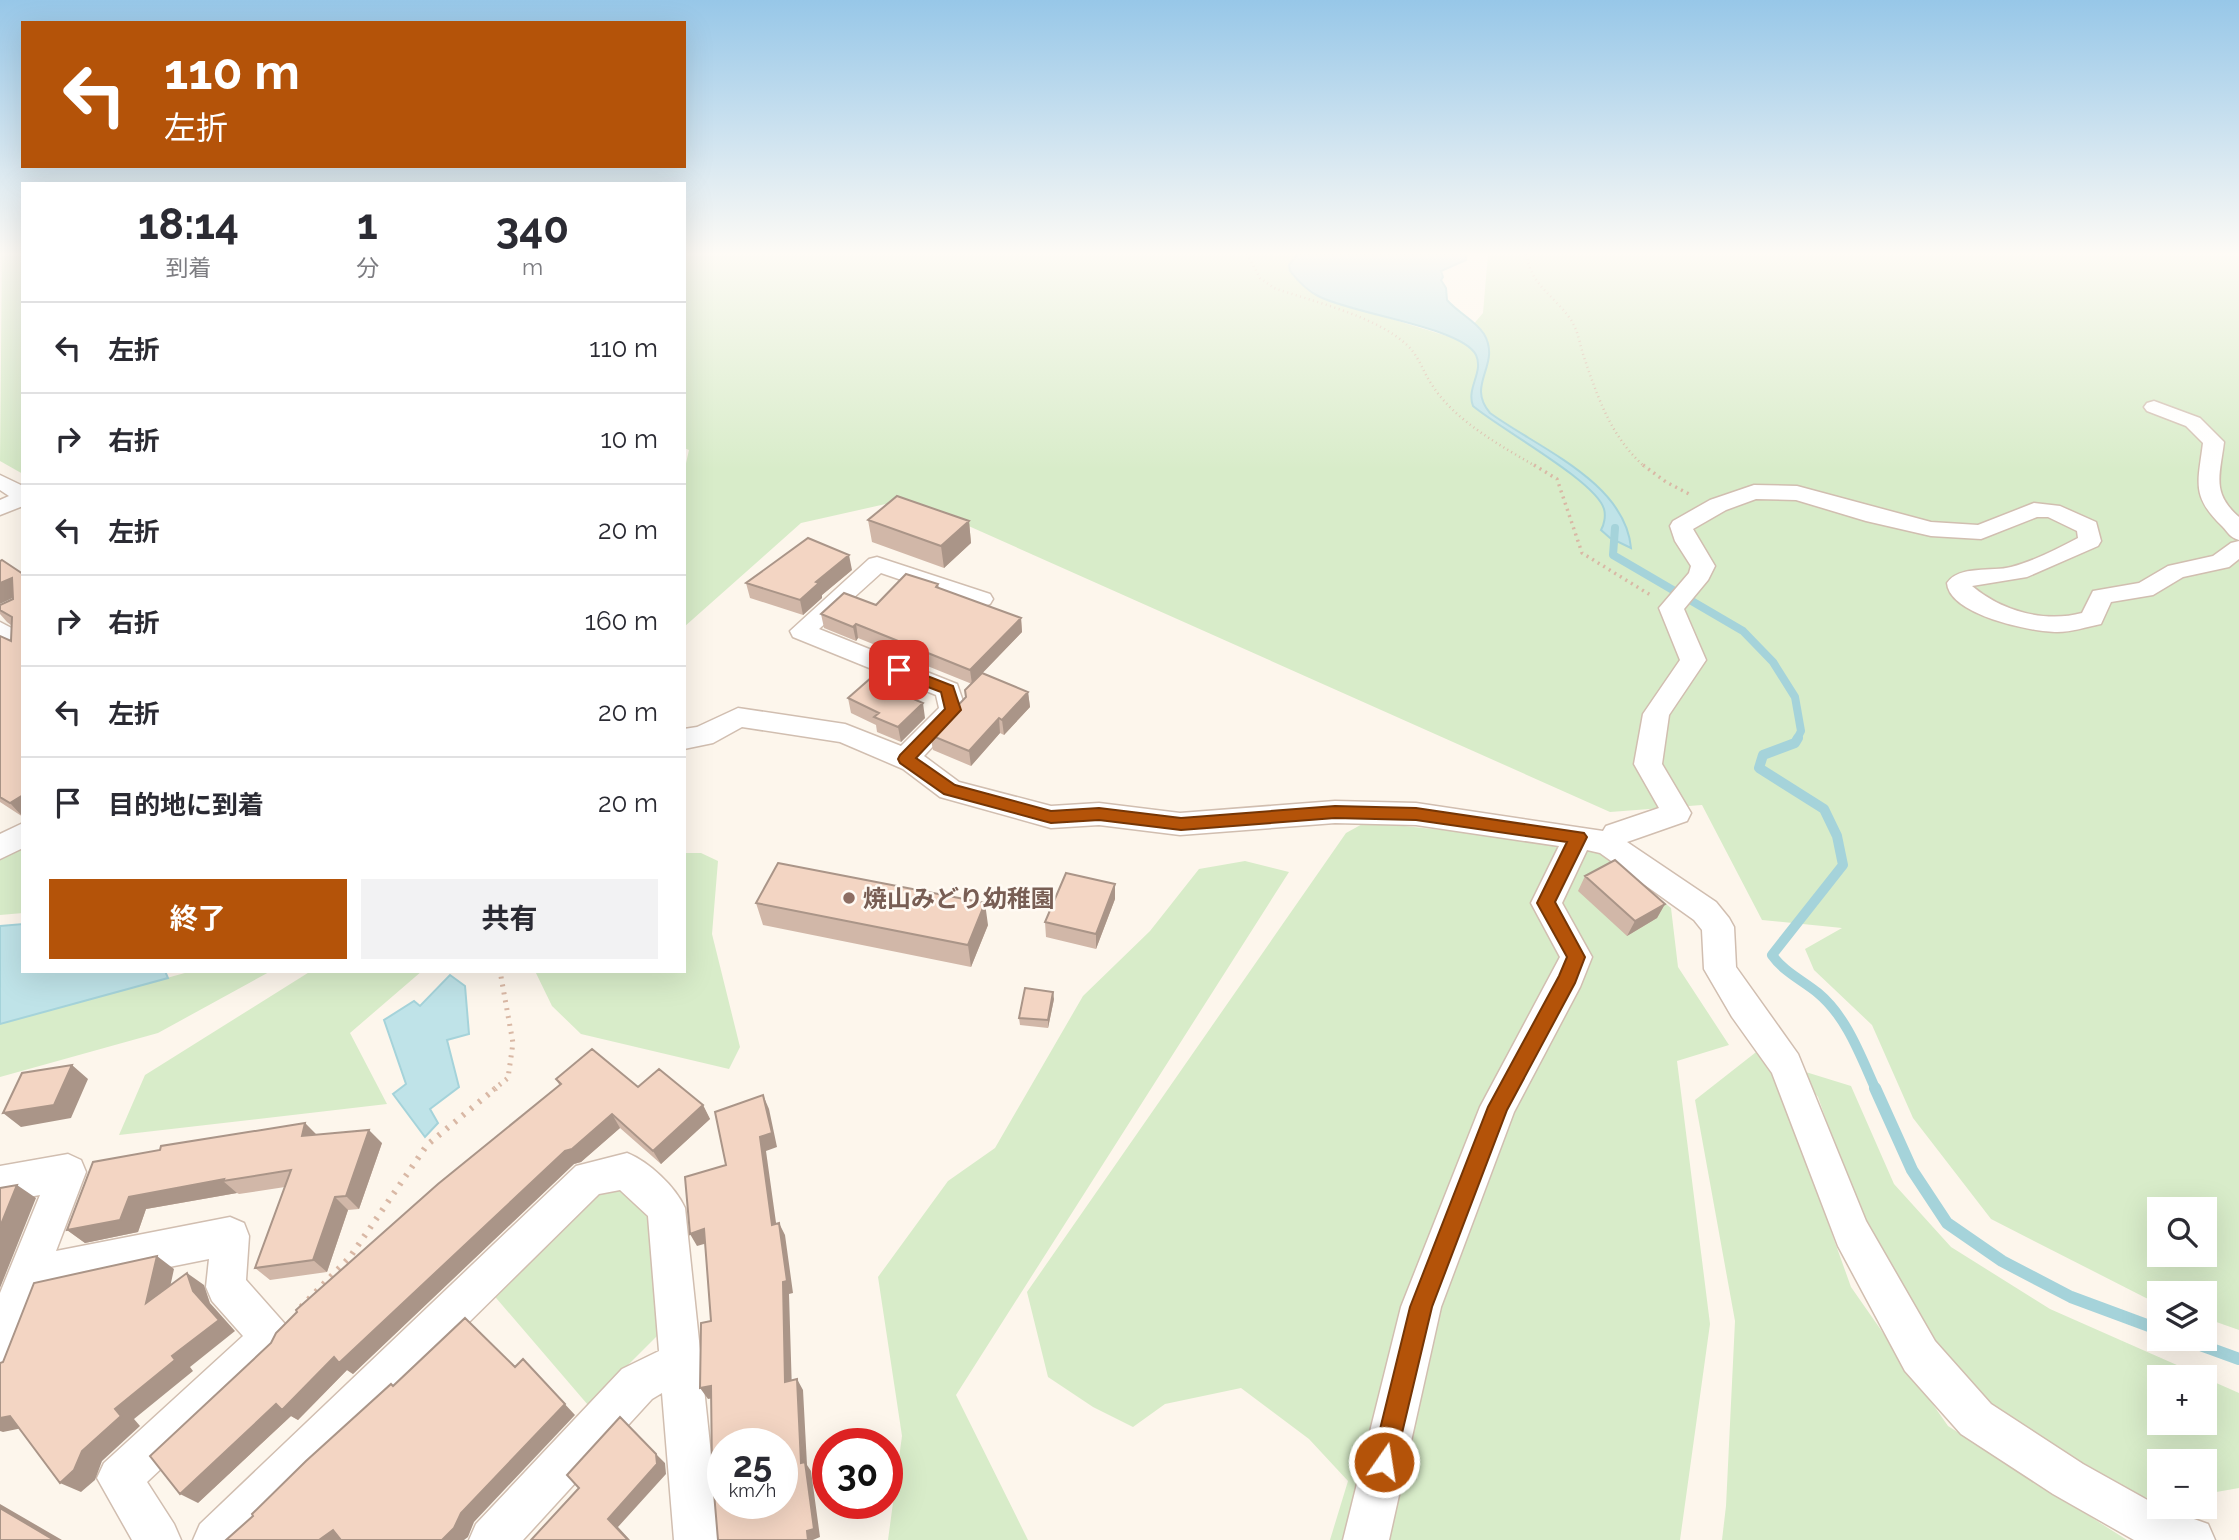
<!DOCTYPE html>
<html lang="ja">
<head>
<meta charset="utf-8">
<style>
  body { margin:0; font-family:Raleway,"Noto Sans JP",sans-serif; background:#f2f2f3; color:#2b2b33; height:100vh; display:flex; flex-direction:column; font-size:26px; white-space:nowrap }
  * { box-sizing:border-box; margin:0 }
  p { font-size:23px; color:#7c7c81 }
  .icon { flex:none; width:38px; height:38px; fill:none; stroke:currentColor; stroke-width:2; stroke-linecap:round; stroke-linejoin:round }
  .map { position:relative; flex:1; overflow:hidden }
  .drawer { position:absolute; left:21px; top:182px; width:665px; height:791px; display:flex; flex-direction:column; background:#fff; border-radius:0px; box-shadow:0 7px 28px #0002 }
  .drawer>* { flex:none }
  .guide { position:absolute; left:21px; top:21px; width:665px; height:147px; border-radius:0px; box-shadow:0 7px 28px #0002; background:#b45309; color:#fff; overflow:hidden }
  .fabs { position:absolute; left:2147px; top:1197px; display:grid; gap:14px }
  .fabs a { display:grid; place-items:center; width:70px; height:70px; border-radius:0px; background:#fff; box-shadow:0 7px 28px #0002; font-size:35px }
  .speed { position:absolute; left:707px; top:1428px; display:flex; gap:14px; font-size:35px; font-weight:700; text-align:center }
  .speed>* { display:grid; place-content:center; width:91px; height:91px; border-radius:50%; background:#fff; box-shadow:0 7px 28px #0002; line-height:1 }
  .speed small { font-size:18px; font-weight:400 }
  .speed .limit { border:10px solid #d22; background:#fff; color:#111 }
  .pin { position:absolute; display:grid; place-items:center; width:60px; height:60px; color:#fff; margin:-30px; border-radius:14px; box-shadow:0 4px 10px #0006 }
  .me { position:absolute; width:77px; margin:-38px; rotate:13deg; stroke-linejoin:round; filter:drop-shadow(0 0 5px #0008) }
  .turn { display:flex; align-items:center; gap:24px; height:147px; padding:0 28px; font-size:32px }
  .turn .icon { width:91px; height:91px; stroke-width:2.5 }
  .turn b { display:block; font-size:49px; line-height:60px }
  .eta { display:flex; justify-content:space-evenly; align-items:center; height:119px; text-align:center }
  .eta b { font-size:42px; font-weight:700; line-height:49px }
  .button { display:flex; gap:14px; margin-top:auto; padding:14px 28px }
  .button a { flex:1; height:80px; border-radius:0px; background:#b45309; color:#fff; font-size:28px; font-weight:700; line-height:80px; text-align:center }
  .button a+a { background:#f2f2f3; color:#2b2b33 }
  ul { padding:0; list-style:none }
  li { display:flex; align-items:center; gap:21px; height:91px; padding:0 28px; border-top:2px solid #e1e1e2 }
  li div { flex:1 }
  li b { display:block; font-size:26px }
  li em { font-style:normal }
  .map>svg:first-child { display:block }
</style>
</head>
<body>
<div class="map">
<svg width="2239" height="1540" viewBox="0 0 2239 1540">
  <rect width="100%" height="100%" fill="#fdf6ec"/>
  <!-- green -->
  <path fill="#d8ecc9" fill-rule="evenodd" d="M 2,254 L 23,254 L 23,474 L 0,461 Z
    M 684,254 L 1303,254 L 1320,297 L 1460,340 L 1483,313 L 1488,254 L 2239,254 L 2239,1330 L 2205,1318 L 2205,1293 L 2160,1293 L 2159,1303 L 2146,1298 L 1991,1219 L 1913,1118 L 1872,1025 L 1814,970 L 1805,949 L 1842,928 L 1762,920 L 1702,805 L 1610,812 L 908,499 L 801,523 L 684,627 L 684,472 L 689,450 L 684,448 ZM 2160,1209 L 2205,1209 L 2205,1255 L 2160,1255 Z
    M 1366,822 L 1529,839 L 1599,850 L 1671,908 L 1678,967 L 1729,1045 L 1677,1061 L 1710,1324 L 1680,1540 L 1330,1540 L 1348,1481 L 1309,1439 L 1241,1388 L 1165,1404 L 1133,1427 L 1093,1407 L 1048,1377 L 1027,1292 L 1346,833 Z
    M 23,846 L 23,913 L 0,915 L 0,859 Z
    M 684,853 L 701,853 L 718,861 L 712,934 L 740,1047 L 729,1069 L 581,1034 L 552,1006 L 535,971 L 684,971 Z
    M 1245,861 L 1289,872 L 956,1395 L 1028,1540 L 888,1540 L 902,1436 L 878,1277 L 948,1181 L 995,1148 L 1083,996 L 1150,931 L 1199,869 Z
    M 192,971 L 271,971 L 158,1033 L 0,1077 L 0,1024 Z
    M 311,971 L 422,971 L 350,1033 L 387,1104 L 119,1135 L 145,1075 Z
    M 1760,1049 L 1780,1089 L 1851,1287 L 1948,1426 L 2127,1540 L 1722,1540 L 1726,1506 L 1735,1321 L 1695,1100 Z
    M 1796,1069 L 1851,1086 L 1894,1184 L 1951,1247 L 2050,1309 L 2204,1377 L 2160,1377 L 2160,1423 L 2205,1423 L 2205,1378 L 2239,1393 L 2239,1488 L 2205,1494 L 2205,1461 L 2160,1461 L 2159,1501 L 2154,1501 L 2102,1479 L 2003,1415 L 1926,1337 L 1870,1244 L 1818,1097 Z
    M 620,1184 L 650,1214 L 661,1332 L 588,1405 L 491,1292 L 590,1187 Z"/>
  <!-- water -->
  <path fill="#bfe3e8" stroke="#a5d3da" stroke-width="2" d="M 1298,254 L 1467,254 L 1466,260 L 1441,271 L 1443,277 L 1441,280 L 1446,288 L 1447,300 C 1458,313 1475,320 1484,334 C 1502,365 1465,384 1490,413 C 1538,448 1625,482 1631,548 L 1610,538 L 1601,530 C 1604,525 1606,516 1604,509 C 1596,481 1500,429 1473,406 C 1466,388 1484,372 1476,355 C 1462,327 1352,314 1318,296 C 1306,290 1298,281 1290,271 L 1289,265 Z
    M 23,924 L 23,971 L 165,971 L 168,978 L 0,1024 L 0,926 Z
    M 450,975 L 465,986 L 469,1034 L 447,1040 L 459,1087 L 430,1109 L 438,1123 L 425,1137 L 393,1094 L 406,1084 L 384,1020 L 414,1001 L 420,1006 Z"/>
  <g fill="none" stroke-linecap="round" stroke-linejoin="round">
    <!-- stream-far2 -->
    <path stroke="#a5d3da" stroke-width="8" d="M 1615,528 L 1613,555 L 1743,631 L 1773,662 L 1795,697 L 1801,731 L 1797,739"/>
    <!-- stream-far1 -->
    <path stroke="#a5d3da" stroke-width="10" d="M 1798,738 L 1795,743 L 1763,755 L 1759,768 L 1824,809 L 1837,836 L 1843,865 L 1772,955 C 1784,972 1802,980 1818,993 C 1847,1017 1861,1057 1876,1090"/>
    <!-- stream -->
    <path stroke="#a5d3da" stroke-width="12" d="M 1875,1088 L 1912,1170 L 1947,1223 L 2002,1261 L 2071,1297 L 2160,1330
      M 2184,1339 L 2239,1359"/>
    <defs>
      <path id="minor" d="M 2154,401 L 2200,418 L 2224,442 C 2220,475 2211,493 2239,517 L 2239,540 C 2229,537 2229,533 2222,526 C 2191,496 2198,483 2203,443 L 2186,426 L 2147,411 L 2144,407 L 2147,403 Z
        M 0,475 L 23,486 L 23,506 L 0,515 L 0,500 L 9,496 L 0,490 Z
        M 1754,485 L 1797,486 L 1931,522 L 1978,525 L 2034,503 L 2060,506 L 2096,522 L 2101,541 L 2098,546 L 2027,577 L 1972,586 C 2001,611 2045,623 2082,613 L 2093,591 L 2139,583 L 2168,566 L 2213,556 L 2231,543 L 2239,541 L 2239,559 L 2229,567 L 2183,577 L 2153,595 L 2111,602 L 2101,624 C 2086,627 2072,632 2057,632 C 2032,632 1949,615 1947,583 C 1959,565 1992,572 2011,567 C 2034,561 2057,549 2078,538 L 2077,531 L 2048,517 L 2037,517 L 1981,539 L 1931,536 L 1866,521 L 1796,500 L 1756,499 L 1726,510 L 1693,529 L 1715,566 L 1708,580 L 1684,609 L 1706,660 L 1669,715 L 1662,764 L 1691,813 L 1687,821 L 1627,842 L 1716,902 L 1729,918 L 1734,927 L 1736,967 L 1798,1054 L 1866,1221 L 1935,1341 L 1991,1404 L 2083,1464 L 2160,1507 L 2208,1524 L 2215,1540 L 2134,1540 L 2053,1494 L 1961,1434 L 1905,1371 L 1838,1246 L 1772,1073 L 1732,1017 L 1704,969 L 1702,930 L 1694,920 L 1600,853 L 1587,850 L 1562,903 L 1592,957 L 1580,987 L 1514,1112 L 1441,1307 L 1389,1540 L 1343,1540 L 1401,1307 L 1480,1107 L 1560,957 L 1531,903 L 1559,846 L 1416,825 L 1335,823 L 1180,835 L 1099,825 L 1051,828 L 940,797 L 903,769 L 840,742 L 742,727 L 713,743 L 684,749 L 684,729 L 697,727 L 738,708 L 845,724 L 901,746 L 939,708 L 936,695 L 793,637 L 790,631 L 869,559 L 877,557 L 990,594 L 993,599 L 990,604 L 981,607 L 881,573 L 819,629 L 957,684 L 966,710 L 924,756 L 959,782 L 1051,806 L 1099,803 L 1180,813 L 1335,801 L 1416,803 L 1603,831 L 1606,826 L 1659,808 L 1634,764 L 1643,714 L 1680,660 L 1659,608 L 1689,573 L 1691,566 L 1675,541 L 1670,526 L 1673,521 L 1710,500 Z
        M 0,622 L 23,634 L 23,654 L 0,642 Z
        M 23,823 L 23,848 L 0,859 L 0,834 Z
        M 627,1153 C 649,1162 675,1186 685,1208 L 720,1540 L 674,1540 L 662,1393 L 652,1399 L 523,1540 L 469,1540 L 476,1524 L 622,1369 L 659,1351 L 648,1216 L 620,1190 L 599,1194 L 248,1540 L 193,1540 L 200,1524 L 576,1166 Z
        M 68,1154 L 81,1160 L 86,1172 L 56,1251 L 230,1217 L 244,1223 L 249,1236 L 246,1280 L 285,1324 L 291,1338 L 285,1352 L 147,1482 L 174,1524 L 181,1540 L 132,1540 L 97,1478 L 104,1463 L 243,1336 L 212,1301 L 206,1287 L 209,1259 L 40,1293 L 14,1357 L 0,1363 L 0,1293 L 40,1195 L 0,1202 L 0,1166 Z"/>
    </defs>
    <!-- minor casing -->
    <use href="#minor" stroke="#d1beb0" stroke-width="3"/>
    <!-- path-far3 -->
    <path stroke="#d9b8a5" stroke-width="2.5" stroke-dasharray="1 3.5" stroke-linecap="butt" d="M 1247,254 L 1260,278 L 1274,288 C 1314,302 1376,316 1407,345 C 1419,356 1423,372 1432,385 C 1455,421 1501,446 1537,467
      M 1527,254 C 1529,284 1555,296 1571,320 C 1579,332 1580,347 1585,360 C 1599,401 1612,438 1645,467"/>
    <!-- path-far2 -->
    <path stroke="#d9b8a5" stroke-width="3.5" stroke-dasharray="2 4.5" stroke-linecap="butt" d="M 1534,465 L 1557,479 L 1582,553 L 1652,596
      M 1643,465 L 1666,482 L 1691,495"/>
    <!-- path-far1 -->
    <path stroke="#d9b8a5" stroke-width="5" stroke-dasharray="2 6" stroke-linecap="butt" d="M 493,1090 L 508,1078 L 513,1043 L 500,971"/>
    <!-- path -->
    <path stroke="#d9b8a5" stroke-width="6" stroke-dasharray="2.5 8" stroke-linecap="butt" d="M 301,1307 L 350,1257 L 427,1145 L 496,1088"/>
    <!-- minor -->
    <use href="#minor" fill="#fff" fill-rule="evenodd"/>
  </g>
  <!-- wall -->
  <path fill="#d1b7a8" d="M 868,520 L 969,521 L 971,543 L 944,568 L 872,542 Z
    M 852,570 L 822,595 L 822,598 L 803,615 L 750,598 L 746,583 Z
    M 23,574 L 23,817 L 0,802 L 0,636 L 11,641 L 11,625 L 7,622 L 0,614 L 0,605 L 13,599 Z
    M 938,584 L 939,588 L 1021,618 L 1022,632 L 980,675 L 1028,692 L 1030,707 L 1004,735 L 1000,733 L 971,766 L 933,750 L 930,735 L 966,697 L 972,684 L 858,638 L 856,641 L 824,628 L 821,614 L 876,605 Z
    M 899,690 L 900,693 L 925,718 L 901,742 L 877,732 L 876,725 L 851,713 L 848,698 Z
    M 1585,876 L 1665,904 L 1657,918 L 1627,936 L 1578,891 Z
    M 1115,899 L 1096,949 L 1046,937 L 1045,922 Z
    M 756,903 L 988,925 L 971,967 L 763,925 Z
    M 1054,999 L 1048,1028 L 1020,1025 L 1019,1018 Z
    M 556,1079 L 638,1087 L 703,1105 L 710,1119 L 661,1164 L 620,1128 L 581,1162 L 574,1164 L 353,1374 L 347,1370 L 298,1420 L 291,1416 L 198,1503 L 560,1086 Z
    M 305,1123 L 316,1135 L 382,1143 L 359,1209 L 348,1210 L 327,1272 L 270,1280 L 255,1268 L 285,1187 L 239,1194 L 237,1193 L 146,1209 L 138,1232 L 85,1243 L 67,1230 Z"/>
  <!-- shaded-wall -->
  <path fill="#aa9588" d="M 969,521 L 971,543 L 944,568 L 941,546 Z
    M 849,555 L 852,570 L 822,595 L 822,598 L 803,615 L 800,600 L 816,582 Z
    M 12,578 L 23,593 L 0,604 L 0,583 Z
    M 1021,618 L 1022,632 L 972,684 L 970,670 Z
    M 856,624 L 858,638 L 856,641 L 853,627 Z
    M 1028,692 L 1030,707 L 1004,735 L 1002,720 Z
    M 923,703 L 925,718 L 901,742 L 898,727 Z
    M 999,718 L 1000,733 L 971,766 L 969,751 Z
    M 23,795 L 23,817 L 10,803 Z
    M 1115,884 L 1115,899 L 1096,949 L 1096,934 Z
    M 985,903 L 988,925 L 971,967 L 968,945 Z
    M 1665,904 L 1657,918 L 1627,936 L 1635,921 Z
    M 1053,992 L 1054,999 L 1048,1028 L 1048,1020 Z
    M 72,1065 L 88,1079 L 71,1118 L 21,1127 L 3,1113 Z
    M 763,1095 L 769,1109 L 777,1147 L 766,1151 L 778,1237 L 772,1225 L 760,1137 Z
    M 703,1105 L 710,1119 L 661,1164 L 653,1151 Z
    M 612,1114 L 620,1128 L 581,1162 L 574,1164 L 353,1374 L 347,1370 L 298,1420 L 291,1416 L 198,1503 L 180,1494 L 276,1404 L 334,1357 L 565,1151 Z
    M 305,1123 L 319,1137 L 302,1136 Z
    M 369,1130 L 382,1143 L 359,1209 L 346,1196 Z
    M 224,1179 L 223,1181 L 237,1193 L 146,1209 L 138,1232 L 85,1243 L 67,1230 L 129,1197 Z
    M 17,1185 L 36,1198 L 0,1288 L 0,1227 Z
    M 335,1197 L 348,1210 L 327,1272 L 313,1260 Z
    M 779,1223 L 785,1235 L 793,1293 L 789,1294 L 792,1392 L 785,1382 L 783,1282 Z
    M 704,1229 L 711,1242 L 697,1246 L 690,1234 Z
    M 157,1256 L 174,1269 L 164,1315 L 146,1303 Z
    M 187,1273 L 204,1285 L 210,1303 L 235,1331 L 190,1367 L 193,1371 L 134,1419 L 140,1426 L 102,1461 L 95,1480 L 81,1492 L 60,1483 L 82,1451 L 115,1409 L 172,1356 L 193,1291 Z
    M 523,1359 L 575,1415 L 474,1522 L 468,1537 L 464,1540 L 442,1540 Z
    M 797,1379 L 803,1390 L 807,1465 L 811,1471 L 820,1537 L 813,1540 L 808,1540 L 807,1531 L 801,1463 Z
    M 711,1386 L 719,1397 L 708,1399 L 700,1388 Z
    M 10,1416 L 32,1426 L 3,1432 L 0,1431 L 0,1418 Z
    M 656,1454 L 665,1463 L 666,1474 L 618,1527 L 630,1540 L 628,1540 L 608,1519 Z
    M 0,1504 L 62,1540 L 54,1540 L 0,1508 Z
    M 333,1530 L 346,1540 L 319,1540 Z"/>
  <!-- building -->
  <path fill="#f3d5c3" stroke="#aa9588" stroke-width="2" fill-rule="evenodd" d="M 897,496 L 969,521 L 941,546 L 868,520 Z
    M 808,538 L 849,555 L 816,582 L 819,583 L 800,600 L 746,583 Z
    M 2,560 L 23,574 L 23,795 L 10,803 L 0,797 L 0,636 L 11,641 L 12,617 L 0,610 L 0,605 L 13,599 L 12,578 L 0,583 L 0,561 Z
    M 906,574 L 938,584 L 936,587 L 1021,618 L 970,670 L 856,624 L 853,627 L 821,614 L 844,593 L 876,605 Z
    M 982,673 L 1028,692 L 1002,720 L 999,718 L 969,751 L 930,735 L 966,697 L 965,690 Z
    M 872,677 L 899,690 L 897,692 L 923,703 L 898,727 L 874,717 L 879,713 L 848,698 Z
    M 1615,860 L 1665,904 L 1635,921 L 1585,876 Z
    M 778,863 L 985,903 L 968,945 L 756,903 Z
    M 1066,873 L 1115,884 L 1096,934 L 1045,922 Z
    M 1025,988 L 1053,992 L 1048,1020 L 1019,1018 Z
    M 592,1049 L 638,1087 L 659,1069 L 703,1105 L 653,1151 L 612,1114 L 572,1149 L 565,1151 L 339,1363 L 334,1357 L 282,1410 L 276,1404 L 180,1494 L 150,1456 L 271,1343 L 276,1333 L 297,1312 L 296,1310 L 438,1184 L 561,1084 L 556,1079 Z
    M 72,1065 L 54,1105 L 3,1113 L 22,1073 Z
    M 763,1095 L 772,1133 L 760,1137 L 772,1225 L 779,1223 L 787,1281 L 783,1282 L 785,1382 L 797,1379 L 801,1463 L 805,1462 L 814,1529 L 807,1531 L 808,1540 L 718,1540 L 712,1469 L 711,1386 L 700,1388 L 701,1323 L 711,1321 L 704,1229 L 690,1234 L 685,1177 L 726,1165 L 715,1112 ZM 723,1444 L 782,1444 L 782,1503 L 723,1503 Z
    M 305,1123 L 302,1136 L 369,1130 L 346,1196 L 335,1197 L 313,1260 L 255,1268 L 291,1170 L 223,1181 L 224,1179 L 129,1197 L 120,1220 L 67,1230 L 93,1162 L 160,1150 L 161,1146 Z
    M 17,1185 L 0,1227 L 0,1188 Z
    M 157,1256 L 146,1303 L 187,1273 L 193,1291 L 219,1320 L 172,1356 L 175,1360 L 115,1409 L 121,1416 L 82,1451 L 74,1470 L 60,1483 L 10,1416 L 0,1418 L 0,1363 L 3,1362 L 34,1283 Z
    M 465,1318 L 515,1367 L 523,1359 L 565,1404 L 461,1513 L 454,1528 L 442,1540 L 341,1540 L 333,1530 L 319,1540 L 226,1540 L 253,1516 L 252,1514 L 306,1461 L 391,1384 L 393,1386 Z
    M 620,1417 L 656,1454 L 657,1464 L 608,1519 L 628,1540 L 531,1540 L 579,1488 L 567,1475 Z
    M 0,1508 L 54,1540 L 0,1540 Z"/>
  <!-- sky -->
  <linearGradient id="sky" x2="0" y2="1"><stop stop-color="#97c7e8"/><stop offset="0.54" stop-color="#fefbf6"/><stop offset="1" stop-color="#fefbf6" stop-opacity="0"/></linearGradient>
  <rect width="2239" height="470" fill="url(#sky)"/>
  <!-- route -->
  <path fill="#b45309" stroke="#753606" stroke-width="2" d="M 899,665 L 953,686 L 961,710 L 916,758 L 955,785 L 1051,811 L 1099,808 L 1181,818 L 1335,806 L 1416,808 L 1584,833 L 1587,837 L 1555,902 L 1585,957 L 1575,983 L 1507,1110 L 1432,1307 L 1393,1471 L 1384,1475 L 1376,1471 L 1372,1462 L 1410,1307 L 1488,1107 L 1559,976 L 1567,957 L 1537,903 L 1567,842 L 1416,820 L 1335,818 L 1181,830 L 1099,820 L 1051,823 L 944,794 L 900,763 L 898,759 L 900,755 L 945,709 L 941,692 L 894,674 L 892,670 Z"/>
  <!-- markers -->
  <circle fill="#8d6e63" stroke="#fffaf3" stroke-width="2.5" cx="849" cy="898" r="7"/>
  <g text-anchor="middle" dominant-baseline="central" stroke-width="5" stroke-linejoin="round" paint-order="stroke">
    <!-- education labels -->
    <g font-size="24" font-weight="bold" fill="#785e54" stroke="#fffaf3" text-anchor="start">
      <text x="863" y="898">焼山みどり幼稚園</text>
    </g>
  </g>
</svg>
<div class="fabs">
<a><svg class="icon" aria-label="search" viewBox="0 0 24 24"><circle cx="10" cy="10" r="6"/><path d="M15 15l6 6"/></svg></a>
<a><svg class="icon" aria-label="layers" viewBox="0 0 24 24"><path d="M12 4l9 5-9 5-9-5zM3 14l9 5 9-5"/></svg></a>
<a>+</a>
<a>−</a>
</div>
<div class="speed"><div>25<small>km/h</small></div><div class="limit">30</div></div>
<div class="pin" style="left:899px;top:670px;background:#d93025"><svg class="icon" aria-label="arrive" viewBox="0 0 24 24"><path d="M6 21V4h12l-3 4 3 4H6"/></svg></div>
<svg class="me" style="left:1384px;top:1462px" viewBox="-20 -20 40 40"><circle r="17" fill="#b45309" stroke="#fff" stroke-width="3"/><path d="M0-11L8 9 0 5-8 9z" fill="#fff"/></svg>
<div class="guide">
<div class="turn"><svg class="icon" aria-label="left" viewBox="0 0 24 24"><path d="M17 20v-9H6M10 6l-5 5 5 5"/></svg><div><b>110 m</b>左折</div></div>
</div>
<section class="drawer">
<div class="eta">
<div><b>18:14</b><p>到着</p></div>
<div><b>1</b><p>分</p></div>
<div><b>340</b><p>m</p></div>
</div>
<ul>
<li><svg class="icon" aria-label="left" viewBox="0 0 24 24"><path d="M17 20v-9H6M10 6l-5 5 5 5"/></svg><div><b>左折</b></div><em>110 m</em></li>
<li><svg class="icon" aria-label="right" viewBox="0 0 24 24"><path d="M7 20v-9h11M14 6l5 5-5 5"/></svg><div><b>右折</b></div><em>10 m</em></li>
<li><svg class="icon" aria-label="left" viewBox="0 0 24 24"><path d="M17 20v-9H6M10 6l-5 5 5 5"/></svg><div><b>左折</b></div><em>20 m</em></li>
<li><svg class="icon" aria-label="right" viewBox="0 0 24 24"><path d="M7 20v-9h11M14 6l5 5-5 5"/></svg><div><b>右折</b></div><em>160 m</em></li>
<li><svg class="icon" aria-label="left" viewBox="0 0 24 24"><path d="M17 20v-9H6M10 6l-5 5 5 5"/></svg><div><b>左折</b></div><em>20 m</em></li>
<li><svg class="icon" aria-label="arrive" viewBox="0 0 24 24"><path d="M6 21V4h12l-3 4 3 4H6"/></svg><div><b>目的地に到着</b></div><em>20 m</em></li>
</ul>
<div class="button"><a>終了</a><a>共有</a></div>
</section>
</div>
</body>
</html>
